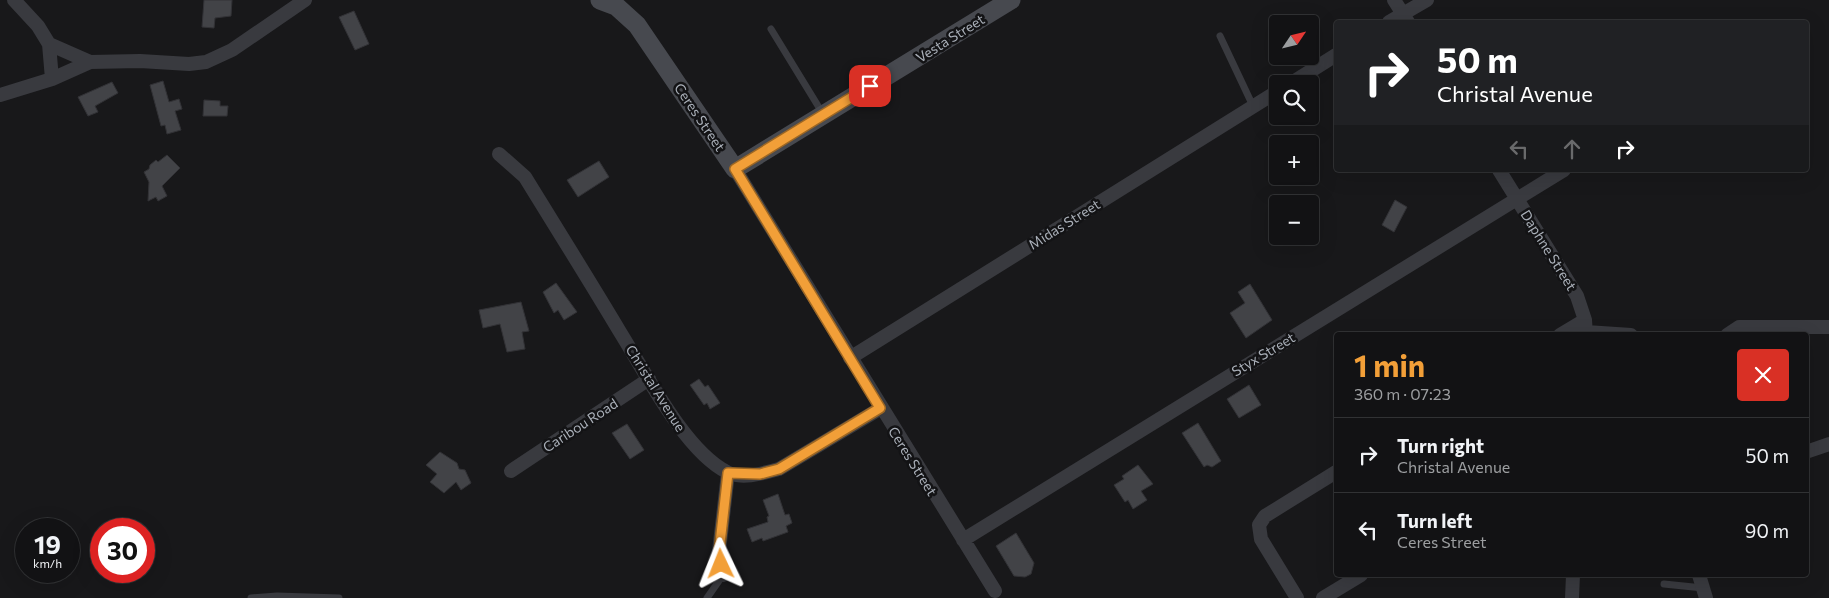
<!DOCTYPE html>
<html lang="en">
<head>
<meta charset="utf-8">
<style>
  body { margin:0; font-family:Commissioner,sans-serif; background:#1b1b1d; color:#f1f3f6; height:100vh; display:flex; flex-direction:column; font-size:19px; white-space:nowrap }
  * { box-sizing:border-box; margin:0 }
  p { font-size:16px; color:#9c9ea0 }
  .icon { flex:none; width:28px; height:28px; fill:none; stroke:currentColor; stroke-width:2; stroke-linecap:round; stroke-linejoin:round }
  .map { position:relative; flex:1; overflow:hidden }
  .details { position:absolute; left:1334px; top:332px; width:475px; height:245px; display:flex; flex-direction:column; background:#121214; border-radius:5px; box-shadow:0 5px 20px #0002,0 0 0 1px #313234 }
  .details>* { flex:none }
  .hud { position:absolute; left:1334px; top:20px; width:475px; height:152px; border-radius:5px; box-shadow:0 5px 20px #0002,0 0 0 1px #313234; background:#202124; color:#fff; overflow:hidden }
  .needle { width:32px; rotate:55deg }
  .tools { position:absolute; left:1269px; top:15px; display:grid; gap:10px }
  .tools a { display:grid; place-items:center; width:50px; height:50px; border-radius:5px; background:#121214; box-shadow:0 5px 20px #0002,0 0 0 1px #313234; font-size:25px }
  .speed { position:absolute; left:15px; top:518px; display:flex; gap:10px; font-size:25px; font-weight:700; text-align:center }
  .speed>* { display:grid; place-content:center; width:65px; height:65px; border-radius:50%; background:#121214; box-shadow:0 5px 20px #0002,0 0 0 1px #313234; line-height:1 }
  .speed small { font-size:12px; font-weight:400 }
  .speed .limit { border:8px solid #d22; background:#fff; color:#111 }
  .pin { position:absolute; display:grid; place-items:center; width:42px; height:42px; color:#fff; margin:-21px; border-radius:10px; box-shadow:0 2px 8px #0006 }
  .me { position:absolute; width:55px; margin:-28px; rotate:358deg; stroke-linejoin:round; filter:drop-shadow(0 0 4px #0008) }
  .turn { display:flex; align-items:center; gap:18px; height:105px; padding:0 20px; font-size:22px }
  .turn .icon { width:65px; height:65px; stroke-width:2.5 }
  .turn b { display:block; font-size:35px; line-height:42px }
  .lanes { display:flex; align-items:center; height:48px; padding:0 20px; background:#0003; justify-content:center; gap:25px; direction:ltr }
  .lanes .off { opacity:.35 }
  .round { display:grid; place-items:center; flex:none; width:52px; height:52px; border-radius:5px; background:#1b1b1d }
  .summary { display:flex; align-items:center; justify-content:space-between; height:85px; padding:0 20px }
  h1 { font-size:30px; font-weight:700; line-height:38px; color:#f29f38 }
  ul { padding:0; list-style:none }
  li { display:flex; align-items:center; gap:15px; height:75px; padding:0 20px; border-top:1px solid #313234 }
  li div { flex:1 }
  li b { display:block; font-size:19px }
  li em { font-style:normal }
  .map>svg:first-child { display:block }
</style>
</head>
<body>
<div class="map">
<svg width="1829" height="598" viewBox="0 0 1829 598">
  <rect width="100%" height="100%" fill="#18181a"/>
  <!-- building -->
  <path fill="#424347" stroke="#323236" d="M 204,0 L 232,0 L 231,16 L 215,18 L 214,28 L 202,27 Z
    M 354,11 L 369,44 L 355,50 L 339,17 Z
    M 163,81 L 169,102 L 179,99 L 182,109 L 175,111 L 181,130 L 167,134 L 165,125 L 161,126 L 150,85 Z
    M 112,82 L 118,93 L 95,106 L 98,112 L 88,116 L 78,97 Z
    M 204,100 L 220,101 L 220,106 L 228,106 L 227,116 L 203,116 Z
    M 167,155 L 180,168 L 162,186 L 167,196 L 158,201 L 156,197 L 148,201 L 149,182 L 144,172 L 149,169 L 150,165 L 156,160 L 158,162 Z
    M 599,161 L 609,177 L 578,197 L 567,180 Z
    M 1395,200 L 1407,207 L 1394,232 L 1382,225 Z
    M 556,283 L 577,312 L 564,320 L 558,310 L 554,313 L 543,292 Z
    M 1250,284 L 1272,320 L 1246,338 L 1230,313 L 1245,303 L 1238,292 Z
    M 521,302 L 529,331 L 522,332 L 525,349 L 507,352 L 500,324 L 483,328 L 479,310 Z
    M 699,379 L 705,387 L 708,385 L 720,403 L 710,409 L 707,403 L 704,405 L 690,385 Z
    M 1249,385 L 1261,405 L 1239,418 L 1227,399 Z
    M 1198,423 L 1221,461 L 1212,467 L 1207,465 L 1204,467 L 1182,433 Z
    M 627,424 L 644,450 L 630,459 L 612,433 Z
    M 440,452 L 457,463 L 459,469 L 465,470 L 471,483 L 461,490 L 456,482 L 444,493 L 430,482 L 437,474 L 426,465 Z
    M 1138,465 L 1153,484 L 1141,491 L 1147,500 L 1133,509 L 1128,500 L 1125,502 L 1114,485 L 1124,479 L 1122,476 Z
    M 778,494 L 785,515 L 789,514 L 792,523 L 786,526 L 788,532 L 763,541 L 762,538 L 752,542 L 747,529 L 768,522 L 767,517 L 769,516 L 763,500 Z
    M 1016,533 L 1034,563 L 1031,574 L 1025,577 L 1014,576 L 996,546 Z"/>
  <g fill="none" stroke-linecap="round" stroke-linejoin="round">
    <!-- lane -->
    <path stroke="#393a3f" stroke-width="7" d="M 771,29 L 823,114
      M 1220,36 L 1253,106
      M 1664,584 L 1703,588
      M 251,598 L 277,596 L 339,598
      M 707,598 L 723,575"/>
    <!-- street -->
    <path stroke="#393a3f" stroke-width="14" d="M 14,0 L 38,26 L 49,44 L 90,62
      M 1394,0 L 1408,22
      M 1389,22 L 1427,0
      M 49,44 L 52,79
      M 1290,84 L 1336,55
      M 0,95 L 52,79 L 90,62 L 140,61 L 189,64 L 206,62 L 232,50 L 305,0
      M 499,154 L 525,177 C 557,229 589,280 620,332 C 645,372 685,451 727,472 C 741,480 764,473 779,469 L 881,408
      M 735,169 L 995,591
      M 1499,170 L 1577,296 L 1585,320 L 1586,335
      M 1586,332 L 1631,335
      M 1560,335 L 1585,320
      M 1727,335 L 1739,327 L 1829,327
      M 850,358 L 1278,91
      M 1806,452 L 1829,444
      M 511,471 L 649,379
      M 963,540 L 1564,170
      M 723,575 L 719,551 L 728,473
      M 1699,575 L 1706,598
      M 1297,598 L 1261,539 L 1259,525 L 1265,516 L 1336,472
      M 1323,598 L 1361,575
      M 1572,598 L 1573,575"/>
    <!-- secondary -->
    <path stroke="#47494f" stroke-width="19" d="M 600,0 L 616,6 L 637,25 L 735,169 L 1011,0"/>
  </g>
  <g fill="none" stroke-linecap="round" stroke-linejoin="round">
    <defs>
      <path id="route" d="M 721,564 L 719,552 L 728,473 L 760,474 L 779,469 L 880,408 L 735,169 L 870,86"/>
    </defs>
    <!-- route casing -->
    <use href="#route" stroke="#9d6724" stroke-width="12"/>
    <!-- route -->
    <use href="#route" stroke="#f29f38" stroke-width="9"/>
  </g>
  <g text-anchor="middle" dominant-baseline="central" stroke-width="5" stroke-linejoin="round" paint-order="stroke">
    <!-- street labels -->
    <g font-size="14" fill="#aab0b9" stroke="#131315">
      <text transform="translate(950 38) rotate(-32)">Vesta Street</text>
      <text transform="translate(700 117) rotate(56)">Ceres Street</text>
      <text transform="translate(1064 224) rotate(-32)">Midas Street</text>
      <text transform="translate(1549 250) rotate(58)">Daphne Street</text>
      <text transform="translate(1263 354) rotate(-31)">Styx Street</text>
      <text transform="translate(656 388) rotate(58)">Christal Avenue</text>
      <text transform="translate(580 425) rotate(-33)">Caribou Road</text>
      <text transform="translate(913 461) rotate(58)">Ceres Street</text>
    </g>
  </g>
</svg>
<div class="tools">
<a><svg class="needle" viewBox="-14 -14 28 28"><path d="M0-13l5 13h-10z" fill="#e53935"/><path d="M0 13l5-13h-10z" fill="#9c9ea0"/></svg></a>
<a><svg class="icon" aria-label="search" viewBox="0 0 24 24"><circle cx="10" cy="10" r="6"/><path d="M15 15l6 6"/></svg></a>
<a>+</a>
<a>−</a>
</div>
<div class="speed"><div>19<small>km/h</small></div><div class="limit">30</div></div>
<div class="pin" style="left:870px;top:86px;background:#d93025"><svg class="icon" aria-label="arrive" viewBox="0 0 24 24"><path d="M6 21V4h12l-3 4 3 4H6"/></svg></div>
<svg class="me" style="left:721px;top:564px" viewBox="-20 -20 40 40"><path d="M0-17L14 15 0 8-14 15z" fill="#f29f38" stroke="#fff" stroke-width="4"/></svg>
<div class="hud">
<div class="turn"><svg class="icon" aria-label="right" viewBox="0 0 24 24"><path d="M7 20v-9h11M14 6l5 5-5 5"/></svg><div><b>50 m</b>Christal Avenue</div></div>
<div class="lanes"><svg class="icon off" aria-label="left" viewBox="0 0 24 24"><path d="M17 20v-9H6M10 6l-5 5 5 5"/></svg><svg class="icon off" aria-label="ahead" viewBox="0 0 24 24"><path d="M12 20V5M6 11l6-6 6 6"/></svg><svg class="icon" aria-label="right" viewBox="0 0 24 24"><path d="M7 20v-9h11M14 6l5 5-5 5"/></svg></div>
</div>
<section class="details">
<div class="summary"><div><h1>1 min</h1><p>360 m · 07:23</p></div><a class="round" style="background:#d93025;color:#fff"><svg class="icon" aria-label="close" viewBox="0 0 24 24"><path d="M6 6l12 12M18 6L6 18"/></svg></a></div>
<ul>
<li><svg class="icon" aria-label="right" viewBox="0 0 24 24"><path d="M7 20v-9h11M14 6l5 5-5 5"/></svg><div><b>Turn right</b><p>Christal Avenue</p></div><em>50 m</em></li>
<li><svg class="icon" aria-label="left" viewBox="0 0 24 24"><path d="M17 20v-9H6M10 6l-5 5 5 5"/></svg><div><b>Turn left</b><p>Ceres Street</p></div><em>90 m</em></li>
</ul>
</section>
</div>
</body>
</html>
